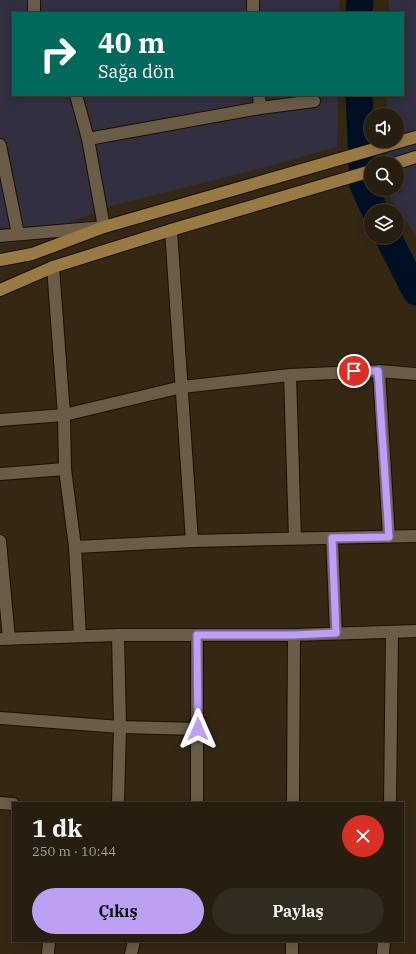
<!DOCTYPE html>
<html lang="tr">
<head>
<meta charset="utf-8">
<style>
  body { margin:0; font-family:"IBM Plex Serif",serif; background:#332b1d; color:#f1f3f6; height:100vh; display:flex; flex-direction:column; font-size:15px; white-space:nowrap }
  * { box-sizing:border-box; margin:0 }
  p { font-size:13px; color:#a4a29e }
  .icon { flex:none; width:22px; height:22px; fill:none; stroke:currentColor; stroke-width:2; stroke-linecap:round; stroke-linejoin:round }
  .map { position:relative; flex:1; overflow:hidden }
  .side { position:absolute; left:12px; top:802px; width:392px; height:140px; display:flex; flex-direction:column; background:#271e0f; border-radius:0px; box-shadow:0 2px 10px #0003,0 0 0 1px #433c2f }
  .side>* { flex:none }
  .top-card { position:absolute; left:12px; top:12px; width:392px; height:84px; border-radius:0px; box-shadow:0 2px 10px #0003,0 0 0 1px #433c2f; background:#00695c; color:#fff; overflow:hidden }
  .tools { position:absolute; left:364px; top:108px; display:grid; gap:8px }
  .tools a { display:grid; place-items:center; width:40px; height:40px; border-radius:50%; background:#271e0f; box-shadow:0 2px 10px #0003,0 0 0 1px #433c2f; font-size:20px }
  .pin { position:absolute; display:grid; place-items:center; width:34px; height:34px; color:#fff; margin:-17px; border:2px solid #fff; border-radius:50%; box-shadow:0 1px 4px #0007 }
  .me { position:absolute; width:44px; margin:-22px; rotate:0deg; stroke-linejoin:round; filter:drop-shadow(0 0 3px #0008) }
  .turn { display:flex; align-items:center; gap:14px; height:84px; padding:0 20px; font-size:18px }
  .turn .icon { width:52px; height:52px; stroke-width:2.5 }
  .turn b { display:block; font-size:28px; line-height:34px }
  .round { display:grid; place-items:center; flex:none; width:42px; height:42px; border-radius:21px; background:#332b1d }
  .headline { display:flex; align-items:center; justify-content:space-between; height:68px; padding:0 20px }
  h1 { font-size:24px; font-weight:700; line-height:30px }
  .cta { display:flex; gap:8px; margin-top:auto; padding:8px 20px }
  .cta a { flex:1; height:46px; border-radius:24px; background:#bca0f2; color:#111; font-size:16px; font-weight:700; line-height:46px; text-align:center }
  .cta a+a { background:#332b1d; color:#f1f3f6 }
  .map>svg:first-child { display:block }
</style>
</head>
<body>
<div class="map">
<svg width="416" height="954" viewBox="0 0 416 954">
  <rect width="100%" height="100%" fill="#342814"/>
  <!-- industrial -->
  <path fill="#312f40" d="M 0,0 L 340,0 L 339,13 L 13,13 L 13,95 L 338,95 L 338,122 L 337,147 L 258,169 L 111,206 L 25,241 L 0,245 Z
    M 389,0 L 416,0 L 416,236 L 384,189 L 397,189 L 397,163 L 385,163 L 385,141 L 397,141 L 397,115 L 386,115 L 387,95 L 403,95 L 403,13 L 389,13 Z"/>
  <g fill="none" stroke-linecap="round" stroke-linejoin="round">
    <!-- river -->
    <path stroke="#001023" stroke-width="27" d="M 359,13 L 360,0
      M 359,95 L 363,185 L 375,211
      M 388,237 L 416,292"/>
    <defs>
      <path id="minor" d="M 34,0 L 34,13
        M 253,13 L 253,0
        M 259,95 L 260,108
        M 88,139 L 260,108 L 314,101
        M 0,145 L 18,234
        M 171,230 L 192,541
        M 0,236 L 104,227 L 88,139 L 76,95
        M 53,267 L 64,415 L 65,469 L 75,547 L 80,636
        M 379,371 L 389,537
        M 290,375 L 295,539
        M 0,420 L 64,415 L 182,387 L 290,375 L 379,371 L 416,374
        M 0,474 L 65,469
        M 332,538 L 336,633
        M 0,541 L 9,639
        M 75,547 L 192,541 L 416,536
        M 0,639 L 118,635 L 294,635 L 416,631
        M 0,718 L 120,727 L 198,729
        M 0,803 L 13,804
        M 118,803 L 120,727 L 118,635
        M 197,803 L 197,635
        M 293,803 L 294,635
        M 390,803 L 392,632
        M 292,941 L 292,954
        M 48,954 L 49,941
        M 131,954 L 134,941
        M 383,954 L 384,941"/>
      <path id="major" d="M 397,163 L 416,157
        M 0,260 L 32,254 L 104,227 L 416,137
        M 0,290 L 53,267 L 171,230 L 371,171"/>
    </defs>
    <!-- minor casing -->
    <use href="#minor" stroke="#1b1001" stroke-width="14"/>
    <!-- major casing -->
    <use href="#major" stroke="#1b1001" stroke-width="14"/>
    <!-- minor -->
    <use href="#minor" stroke="#6a5c47" stroke-width="12"/>
    <!-- major -->
    <use href="#major" stroke="#997a45" stroke-width="12"/>
  </g>
  <g fill="none" stroke-linecap="round" stroke-linejoin="round">
    <defs>
      <path id="route" d="M 198,729 L 197,635 L 294,635 L 336,633 L 332,538 L 389,537 L 378,371 L 354,371"/>
    </defs>
    <!-- route casing -->
    <use href="#route" stroke="#7a689d" stroke-width="10"/>
    <!-- route -->
    <use href="#route" stroke="#bca0f2" stroke-width="7"/>
  </g>
</svg>
<div class="tools">
<a><svg class="icon" aria-label="sound" viewBox="0 0 24 24"><path d="M4 9h4l5-4v14l-5-4H4zM17 9q2 3 0 6"/></svg></a>
<a><svg class="icon" aria-label="search" viewBox="0 0 24 24"><circle cx="10" cy="10" r="6"/><path d="M15 15l6 6"/></svg></a>
<a><svg class="icon" aria-label="layers" viewBox="0 0 24 24"><path d="M12 4l9 5-9 5-9-5zM3 14l9 5 9-5"/></svg></a>
</div>
<div class="pin" style="left:354px;top:371px;background:#d93025"><svg class="icon" aria-label="arrive" viewBox="0 0 24 24"><path d="M6 21V4h12l-3 4 3 4H6"/></svg></div>
<svg class="me" style="left:198px;top:729px" viewBox="-20 -20 40 40"><path d="M0-17L14 15 0 8-14 15z" fill="#bca0f2" stroke="#fff" stroke-width="4"/></svg>
<div class="top-card">
<div class="turn"><svg class="icon" aria-label="right" viewBox="0 0 24 24"><path d="M7 20v-9h11M14 6l5 5-5 5"/></svg><div><b>40 m</b>Sağa dön</div></div>
</div>
<section class="side">
<div class="headline"><div><h1>1 dk</h1><p>250 m · 10:44</p></div><a class="round" style="background:#d93025;color:#fff"><svg class="icon" aria-label="close" viewBox="0 0 24 24"><path d="M6 6l12 12M18 6L6 18"/></svg></a></div>
<div class="cta"><a>Çıkış</a><a>Paylaş</a></div>
</section>
</div>
</body>
</html>
